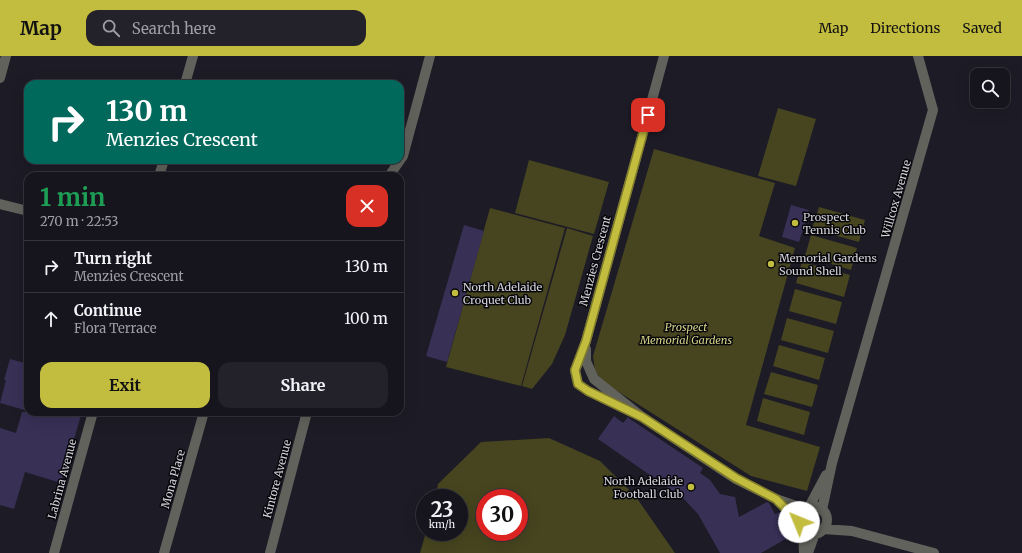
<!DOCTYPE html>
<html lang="en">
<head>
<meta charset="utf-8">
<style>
  body { margin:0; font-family:Merriweather,serif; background:#232129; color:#f1f3f6; height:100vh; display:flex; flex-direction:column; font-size:15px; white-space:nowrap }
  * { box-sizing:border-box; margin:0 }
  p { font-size:13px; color:#9e9ea3 }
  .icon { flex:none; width:22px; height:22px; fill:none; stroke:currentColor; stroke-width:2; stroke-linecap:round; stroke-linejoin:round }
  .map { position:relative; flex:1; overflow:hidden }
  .sheet { position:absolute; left:24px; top:116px; width:380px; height:244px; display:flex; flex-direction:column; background:#16141c; border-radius:12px; box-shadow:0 4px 16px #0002,0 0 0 1px #35333b }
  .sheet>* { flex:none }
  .hud { position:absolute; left:24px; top:24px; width:380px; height:84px; border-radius:12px; box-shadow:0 4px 16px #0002,0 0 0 1px #35333b; background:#00695c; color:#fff; overflow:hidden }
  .buttons { position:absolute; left:970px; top:12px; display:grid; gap:8px }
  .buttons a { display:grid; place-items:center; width:40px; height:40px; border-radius:8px; background:#16141c; box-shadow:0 4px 16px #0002,0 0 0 1px #35333b; font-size:20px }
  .speed { position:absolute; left:416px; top:433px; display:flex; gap:8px; font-size:20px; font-weight:700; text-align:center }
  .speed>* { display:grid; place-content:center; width:52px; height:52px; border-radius:50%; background:#16141c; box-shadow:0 4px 16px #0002,0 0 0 1px #35333b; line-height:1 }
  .speed small { font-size:10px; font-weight:400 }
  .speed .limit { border:6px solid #d22; background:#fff; color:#111 }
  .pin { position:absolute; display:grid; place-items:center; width:34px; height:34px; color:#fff; margin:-17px; border-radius:8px; box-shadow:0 2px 6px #0006 }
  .me { position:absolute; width:44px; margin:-22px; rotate:315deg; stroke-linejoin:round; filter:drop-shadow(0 0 3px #0008) }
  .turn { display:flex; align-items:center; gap:14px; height:84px; padding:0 16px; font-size:18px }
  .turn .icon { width:52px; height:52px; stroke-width:2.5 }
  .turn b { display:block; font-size:28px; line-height:34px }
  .round { display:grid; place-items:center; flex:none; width:42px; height:42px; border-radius:12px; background:#232129 }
  .overview { display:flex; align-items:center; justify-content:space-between; height:68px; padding:0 16px }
  h1 { font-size:24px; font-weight:700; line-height:30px; color:#1e9e55 }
  .cta { display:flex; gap:8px; margin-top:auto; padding:8px 16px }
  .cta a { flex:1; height:46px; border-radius:12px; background:#c3bd3f; color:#111; font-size:16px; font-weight:700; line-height:46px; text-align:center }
  .cta a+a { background:#232129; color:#f1f3f6 }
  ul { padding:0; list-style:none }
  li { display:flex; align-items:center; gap:12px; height:52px; padding:0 16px; border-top:1px solid #35333b }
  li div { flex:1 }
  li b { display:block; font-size:15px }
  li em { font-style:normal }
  header { display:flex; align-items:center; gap:24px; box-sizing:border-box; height:56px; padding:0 20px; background:#c3bd3f; color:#111 }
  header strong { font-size:19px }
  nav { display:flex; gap:22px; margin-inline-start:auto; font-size:14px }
  .search { width:280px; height:36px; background:#232129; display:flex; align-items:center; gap:10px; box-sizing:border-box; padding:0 14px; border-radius:12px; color:#9e9ea3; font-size:15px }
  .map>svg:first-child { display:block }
</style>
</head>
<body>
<header>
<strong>Map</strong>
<div class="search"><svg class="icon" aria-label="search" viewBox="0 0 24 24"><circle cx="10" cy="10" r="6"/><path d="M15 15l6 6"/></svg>Search here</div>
<nav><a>Map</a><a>Directions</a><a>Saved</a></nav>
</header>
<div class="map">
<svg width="1022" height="497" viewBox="0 0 1022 497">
  <rect width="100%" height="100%" fill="#1d1b26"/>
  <!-- green -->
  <path fill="#46451f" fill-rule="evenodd" d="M 778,52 L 816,63 L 796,130 L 758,120 Z
    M 654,93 L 775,127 L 759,180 L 795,192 L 746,369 L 820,391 L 807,435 L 751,420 L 603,326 L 595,315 L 593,300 Z
    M 529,104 L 609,126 L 594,178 L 515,157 Z
    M 819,151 L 865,164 L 859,186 L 812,173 Z
    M 490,152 L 565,172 L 521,330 L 446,311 Z
    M 567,172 L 593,180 L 565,279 L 552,308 L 532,333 L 522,330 Z
    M 811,179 L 857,192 L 851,214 L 805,200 Z
    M 802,206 L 850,219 L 844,241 L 796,227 Z
    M 795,233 L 842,246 L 836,268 L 789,255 Z
    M 787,262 L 834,275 L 828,297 L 781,284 Z
    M 779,289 L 825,302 L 819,324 L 773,310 Z
    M 771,316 L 818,329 L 812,351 L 764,338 Z
    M 763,342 L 810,356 L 804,379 L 757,365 Z
    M 549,382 L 600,405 L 636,441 L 675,497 L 420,497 L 426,476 L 459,476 L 459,442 L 435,442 L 438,428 L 481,386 ZM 485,442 L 519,442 L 519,476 L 485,476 Z"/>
  <!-- building -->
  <path fill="#393056" d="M 791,149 L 809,154 L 799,186 L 782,181 Z
    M 464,169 L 484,175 L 447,306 L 426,300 Z
    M 10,303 L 28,308 L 28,355 L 0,347 L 6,324 L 4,324 Z
    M 22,356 L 82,356 L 61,427 L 25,416 L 14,453 L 0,449 L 0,372 L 16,377 Z
    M 614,360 L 623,367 L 628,361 L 630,363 L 703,412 L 700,417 L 710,424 L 720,438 L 735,441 L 739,461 L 767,446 L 769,447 L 775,458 L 780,456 L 784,460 L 794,478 L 761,497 L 720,497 L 698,458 L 683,442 L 598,383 Z"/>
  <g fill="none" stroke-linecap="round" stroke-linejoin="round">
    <!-- minor -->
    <path stroke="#62625c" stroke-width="10" d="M 0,22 L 6,0
      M 185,28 L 193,0
      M 159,120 L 164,104
      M 389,120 L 403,100 L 430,0
      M 0,148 L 28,155
      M 586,293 L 586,305 L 594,323 L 642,361 L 736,423 L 776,443 L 805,453
      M 642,361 L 588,335 L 578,328 L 575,315 L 586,285 L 664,0
      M 778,445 L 799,466
      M799 464a14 14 0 1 1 28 0a14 14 0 1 1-28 0Z
      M 809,451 L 826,419
      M 822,454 L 832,407 L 933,54 L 918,0
      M 823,473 L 852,475 L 934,497
      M 803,474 L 804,497
      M 54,497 L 93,356
      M 164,497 L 204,356
      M 270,497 L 307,356
      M 808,497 L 815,477"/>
  </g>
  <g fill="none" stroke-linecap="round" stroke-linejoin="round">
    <defs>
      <path id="route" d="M 648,59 L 586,285 L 575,314 L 578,328 L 588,335 L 642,361 L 736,422 L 776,443 L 799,466"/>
    </defs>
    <!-- route casing -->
    <use href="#route" stroke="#7f7b29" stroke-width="10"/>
    <!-- route -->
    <use href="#route" stroke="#c3bd3f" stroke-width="7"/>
  </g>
  <!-- markers -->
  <g fill="#c3bd3f" stroke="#07070b" stroke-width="1.5">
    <circle cx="795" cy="167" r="4"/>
    <circle cx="771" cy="208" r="4"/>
    <circle cx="455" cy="237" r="4"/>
    <circle cx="691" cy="431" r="4"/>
  </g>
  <g text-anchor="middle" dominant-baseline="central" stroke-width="3" stroke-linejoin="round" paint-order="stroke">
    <!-- street labels -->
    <g font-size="11" fill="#d4d3da" stroke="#07070b">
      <text transform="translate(896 143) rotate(-74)">Willcox Avenue</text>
      <text transform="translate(595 205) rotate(-75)">Menzies Crescent</text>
      <text transform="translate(62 423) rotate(-75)">Labrina Avenue</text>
      <text transform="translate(173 423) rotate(-74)">Mona Place</text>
      <text transform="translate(277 423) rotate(-75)">Kintore Avenue</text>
    </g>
    <!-- poi labels -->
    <g font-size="11" fill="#d4d3da" stroke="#07070b" text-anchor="start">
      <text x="803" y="161">Prospect<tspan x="803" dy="13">Tennis Club</tspan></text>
      <text x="779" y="202">Memorial Gardens<tspan x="779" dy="13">Sound Shell</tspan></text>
      <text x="463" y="231">North Adelaide<tspan x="463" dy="13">Croquet Club</tspan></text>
      <text x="683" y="425" text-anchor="end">North Adelaide<tspan x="683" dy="13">Football Club</tspan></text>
    </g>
    <!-- park labels -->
    <g font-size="11" font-style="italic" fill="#d3d186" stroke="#07070b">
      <text x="686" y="271">Prospect<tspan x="686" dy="13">Memorial Gardens</tspan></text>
    </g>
  </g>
</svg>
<div class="buttons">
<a><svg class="icon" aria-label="search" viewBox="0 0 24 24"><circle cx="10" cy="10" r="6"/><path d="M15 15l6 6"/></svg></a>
</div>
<div class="speed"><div>23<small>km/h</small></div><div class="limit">30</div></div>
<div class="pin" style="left:648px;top:59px;background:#d93025"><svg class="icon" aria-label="arrive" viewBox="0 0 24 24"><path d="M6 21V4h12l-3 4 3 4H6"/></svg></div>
<svg class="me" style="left:799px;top:466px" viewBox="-20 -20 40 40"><circle r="19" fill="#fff"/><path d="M0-13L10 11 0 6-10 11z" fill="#c3bd3f"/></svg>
<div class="hud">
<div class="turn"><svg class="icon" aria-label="right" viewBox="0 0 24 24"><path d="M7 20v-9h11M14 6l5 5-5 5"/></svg><div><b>130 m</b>Menzies Crescent</div></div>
</div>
<section class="sheet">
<div class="overview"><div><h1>1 min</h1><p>270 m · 22:53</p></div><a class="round" style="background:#d93025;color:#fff"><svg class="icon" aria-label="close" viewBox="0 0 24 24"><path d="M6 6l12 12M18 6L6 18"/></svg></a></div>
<ul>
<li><svg class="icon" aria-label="right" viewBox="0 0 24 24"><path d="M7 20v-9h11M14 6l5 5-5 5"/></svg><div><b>Turn right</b><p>Menzies Crescent</p></div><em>130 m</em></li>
<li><svg class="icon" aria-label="ahead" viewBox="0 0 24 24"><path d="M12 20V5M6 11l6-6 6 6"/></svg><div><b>Continue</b><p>Flora Terrace</p></div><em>100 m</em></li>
</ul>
<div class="cta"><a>Exit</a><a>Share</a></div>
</section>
</div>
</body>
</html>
